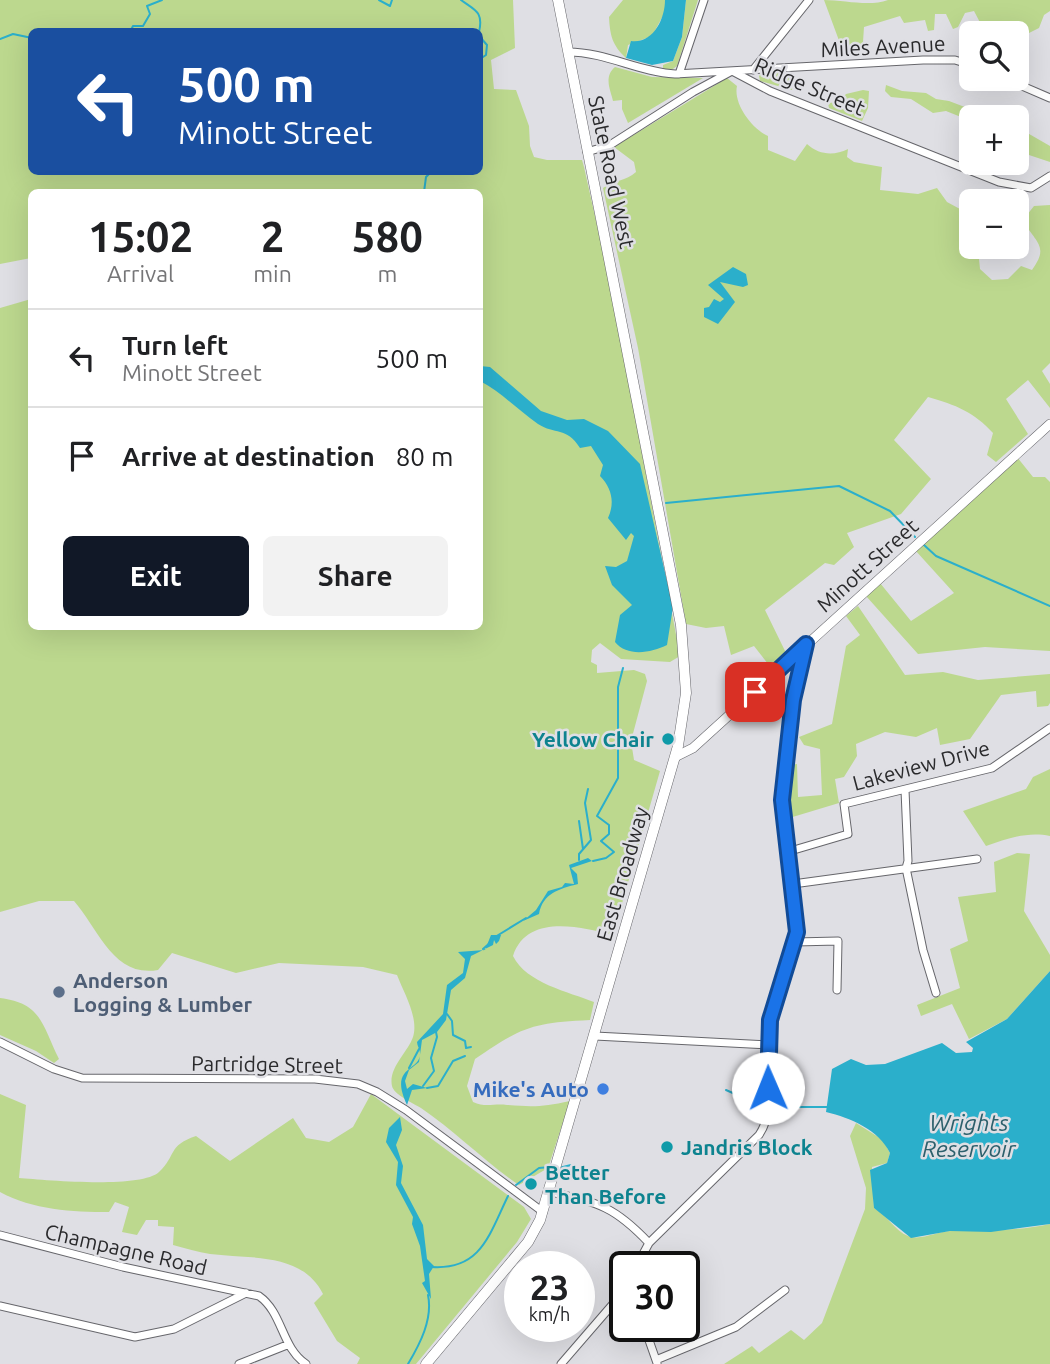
<!DOCTYPE html>
<html lang="en">
<head>
<meta charset="utf-8">
<style>
  body { margin:0; font-family:Ubuntu,sans-serif; background:#f2f2f2; color:#202124; height:100vh; display:flex; flex-direction:column; font-size:26px; white-space:nowrap }
  * { box-sizing:border-box; margin:0 }
  p { font-size:23px; color:#757577 }
  .icon { flex:none; width:38px; height:38px; fill:none; stroke:currentColor; stroke-width:2; stroke-linecap:round; stroke-linejoin:round }
  .map { position:relative; flex:1; overflow:hidden }
  .drawer { position:absolute; left:28px; top:189px; width:455px; height:441px; display:flex; flex-direction:column; background:#fff; border-radius:10px; box-shadow:0 7px 28px #0002 }
  .drawer>* { flex:none }
  .hud { position:absolute; left:28px; top:28px; width:455px; height:147px; border-radius:10px; box-shadow:0 7px 28px #0002; background:#1a4fa0; color:#fff; overflow:hidden }
  .fabs { position:absolute; left:959px; top:21px; display:grid; gap:14px }
  .fabs a { display:grid; place-items:center; width:70px; height:70px; border-radius:10px; background:#fff; box-shadow:0 7px 28px #0002; font-size:35px }
  .speed { position:absolute; left:504px; top:1251px; display:flex; gap:14px; font-size:35px; font-weight:700; text-align:center }
  .speed>* { display:grid; place-content:center; width:91px; height:91px; border-radius:50%; background:#fff; box-shadow:0 7px 28px #0002; line-height:1 }
  .speed small { font-size:18px; font-weight:400 }
  .speed .limit { border:4px solid #111; border-radius:10px; background:#fff; color:#111 }
  .pin { position:absolute; display:grid; place-items:center; width:60px; height:60px; color:#fff; margin:-30px; border-radius:14px; box-shadow:0 4px 10px #0006 }
  .me { position:absolute; width:77px; margin:-38px; rotate:359deg; stroke-linejoin:round; filter:drop-shadow(0 0 5px #0008) }
  .turn { display:flex; align-items:center; gap:24px; height:147px; padding:0 35px; font-size:32px }
  .turn .icon { width:91px; height:91px; stroke-width:2.5 }
  .turn b { display:block; font-size:49px; line-height:60px }
  .eta { display:flex; justify-content:space-evenly; align-items:center; height:119px; text-align:center }
  .eta b { font-size:42px; font-weight:700; line-height:49px }
  .button { display:flex; gap:14px; margin-top:auto; padding:14px 35px }
  .button a { flex:1; height:80px; border-radius:10px; background:#111827; color:#fff; font-size:28px; font-weight:700; line-height:80px; text-align:center }
  .button a+a { background:#f2f2f2; color:#202124 }
  ul { padding:0; list-style:none }
  li { display:flex; align-items:center; gap:21px; height:98px; padding:0 35px; border-top:2px solid #e0e0e0 }
  li div { flex:1 }
  li b { display:block; font-size:26px }
  li em { font-style:normal }
  .map>svg:first-child { display:block }
</style>
</head>
<body>
<div class="map">
<svg width="1050" height="1364" viewBox="0 0 1050 1364">
  <rect width="100%" height="100%" fill="#dfdfe4"/>
  <!-- green -->
  <path fill="#bcd88e" fill-rule="evenodd" d="M 0,0 L 513,0 L 515,48 L 491,60 L 494,89 L 516,90 L 529,126 L 530,146 L 534,157 L 547,160 L 582,160 L 584,167 L 611,288 L 680,656 L 670,662 L 621,659 L 600,643 L 592,650 L 591,662 L 597,665 L 597,673 L 634,670 L 645,674 L 647,681 L 631,741 L 634,760 L 660,771 L 613,935 C 581,927 527,913 513,956 C 526,983 569,992 594,1002 L 590,1020 C 533,1023 523,1026 475,1059 L 467,1086 L 473,1102 C 486,1108 494,1103 507,1105 C 533,1107 543,1107 570,1101 L 548,1168 L 519,1185 C 485,1162 455,1131 421,1108 C 413,1103 394,1095 392,1086 C 388,1068 408,1052 413,1037 C 419,1018 404,993 397,975 L 363,967 L 279,963 L 236,973 L 172,953 L 158,970 C 113,978 98,928 74,901 L 39,901 L 0,912 L 0,308 L 31,299 L 32,626 L 480,626 L 480,192 L 32,192 L 31,258 L 0,264 ZM 32,32 L 480,32 L 480,172 L 32,172 Z
    M 623,0 L 665,0 L 665,12 L 652,36 L 628,45 L 626,58 C 612,45 610,35 609,17 Z
    M 686,0 L 698,0 L 677,66 L 670,71 L 663,69 L 663,65 L 673,61 L 682,37 Z
    M 824,0 C 845,0 869,7 888,0 L 1050,0 L 1050,11 L 1044,15 L 1039,28 L 1017,39 L 1017,33 L 985,32 L 974,11 L 965,13 L 958,27 L 953,29 L 946,14 L 935,14 L 934,30 L 928,31 L 925,20 L 904,23 L 900,16 L 864,27 L 862,57 L 844,54 Z
    M 615,67 L 652,77 L 703,78 L 628,123 L 622,109 L 622,100 L 613,101 C 611,91 603,77 615,67 Z
    M 762,73 L 787,73 L 793,77 L 792,90 L 760,81 L 759,76 Z
    M 727,78 L 737,86 C 733,104 752,129 768,136 L 768,150 L 795,161 L 807,144 C 819,155 834,156 848,149 L 847,157 L 854,162 L 882,167 L 880,190 L 918,194 L 937,188 L 947,202 L 971,215 L 971,247 L 989,247 L 979,259 L 980,269 L 992,280 L 1008,279 L 1021,266 L 1032,270 C 1050,245 1035,243 1023,220 L 1034,206 L 1050,205 L 1050,363 L 1042,371 L 1050,384 L 1050,408 L 1028,380 L 1006,399 L 1028,434 L 996,462 L 987,455 L 993,433 C 974,412 956,405 928,397 L 894,440 L 931,479 L 901,514 L 847,533 L 854,547 L 834,565 L 825,563 L 765,610 L 787,655 L 772,669 L 754,646 L 731,655 L 724,626 L 706,628 L 686,624 L 638,348 L 603,188 C 614,180 626,181 636,172 L 634,162 L 614,147 Z
    M 886,85 L 902,91 L 926,93 L 936,99 L 949,101 L 991,117 L 971,117 L 971,121 L 946,111 L 933,113 L 911,99 L 891,97 L 885,91 Z
    M 863,90 L 869,91 L 868,108 L 862,121 L 829,108 L 828,103 L 839,102 L 846,94 Z
    M 1017,127 L 1050,146 L 1050,162 L 1017,151 Z
    M 1017,457 L 1033,477 L 1045,477 L 1050,482 L 1050,651 L 985,647 L 918,654 L 866,596 L 880,583 L 911,621 L 954,593 L 915,550 Z
    M 858,606 L 905,675 L 943,672 L 978,680 L 1050,674 L 1050,703 L 1048,706 L 1037,707 L 1036,691 L 1001,695 L 970,739 L 940,745 L 937,728 L 916,737 L 885,732 L 856,744 L 857,756 L 844,777 L 835,779 L 839,803 L 786,819 L 789,765 L 797,764 L 798,797 L 822,795 L 820,749 L 804,745 L 799,737 L 832,724 L 846,646 L 860,635 L 846,616 Z
    M 1050,769 L 1050,836 C 1027,831 1007,839 986,846 L 963,811 L 1026,789 L 1033,777 Z
    M 1017,853 L 1030,854 L 1024,911 L 1050,955 L 1050,971 L 1007,1019 L 969,1039 L 952,1004 L 921,1016 L 917,1005 L 960,988 L 950,949 L 968,941 L 958,897 L 996,892 L 994,862 Z
    M 0,998 C 42,1003 42,1025 59,1059 L 54,1063 L 36,1051 L 0,1035 Z
    M 0,1094 L 26,1105 L 19,1178 C 45,1180 141,1189 159,1172 C 177,1155 167,1146 196,1136 L 230,1161 L 293,1118 L 306,1138 L 329,1142 L 353,1127 L 371,1094 L 524,1207 L 531,1219 L 517,1242 L 416,1364 L 357,1364 L 360,1358 L 337,1341 L 314,1303 L 323,1294 C 302,1252 250,1259 210,1254 C 198,1252 185,1248 173,1245 L 174,1227 L 158,1226 L 158,1220 L 146,1220 L 137,1235 L 122,1232 L 129,1207 L 115,1202 L 109,1212 C 72,1212 33,1210 0,1192 Z
    M 856,1123 L 883,1140 L 890,1153 L 887,1163 L 872,1167 L 874,1208 C 887,1215 895,1231 908,1236 C 921,1241 938,1231 951,1231 C 984,1231 1017,1231 1050,1224 L 1050,1364 L 724,1364 L 752,1346 L 759,1353 L 791,1330 L 804,1340 L 822,1323 L 865,1209 L 866,1188 L 850,1136 Z"/>
  <!-- water -->
  <path fill="#2bafcb" d="M 665,0 L 686,0 L 682,37 L 673,61 L 652,65 L 626,58 L 631,41 C 653,44 665,19 665,0 Z
    M 733,267 L 746,274 L 748,285 L 743,287 L 720,282 L 735,302 L 718,324 L 704,317 L 704,308 L 709,307 L 714,299 L 720,302 L 724,299 L 708,285 Z
    M 480,366 L 490,367 L 541,411 L 567,420 L 584,419 L 608,431 L 640,464 L 673,607 L 667,645 C 651,653 627,657 615,642 L 620,615 L 632,605 L 612,585 L 605,566 L 616,567 L 627,561 L 634,536 L 631,533 L 626,540 L 608,518 C 615,503 612,488 600,476 L 603,465 L 591,446 L 580,448 C 566,426 555,435 538,424 C 518,410 501,392 480,381 Z
    M 588,858 L 592,861 L 571,868 L 577,874 L 578,884 C 559,889 543,893 539,914 L 523,921 L 536,910 L 548,891 L 562,887 L 565,883 L 574,884 L 569,865 Z
    M 491,935 L 501,935 L 499,941 L 496,944 L 494,940 L 493,945 L 471,956 L 465,978 L 451,990 L 446,1020 L 437,1032 L 422,1040 L 419,1062 L 409,1070 L 405,1081 L 407,1089 L 413,1084 L 427,1088 L 412,1090 L 407,1105 C 388,1065 421,1072 420,1053 C 420,1049 417,1046 417,1042 L 443,1014 L 447,985 L 463,973 L 465,959 L 458,952 L 485,950 Z
    M 1050,971 L 1050,1224 L 991,1232 L 950,1231 L 911,1238 L 874,1208 L 870,1170 L 887,1163 L 890,1153 C 879,1130 851,1118 826,1112 L 832,1069 L 851,1059 L 866,1065 L 885,1064 L 942,1043 L 956,1053 L 972,1052 L 973,1048 L 966,1042 L 1007,1019 Z
    M 400,1117 L 402,1130 L 396,1145 L 403,1166 L 401,1183 L 423,1225 L 427,1259 L 434,1266 L 429,1274 L 431,1299 L 422,1283 L 425,1281 L 420,1246 L 412,1224 L 413,1217 L 396,1185 L 398,1162 L 386,1142 L 389,1128 Z"/>
  <g fill="none" stroke-linecap="round" stroke-linejoin="round">
    <!-- stream -->
    <path stroke="#2bafcb" stroke-width="2" d="M 379,0 L 390,6 L 392,0
      M 461,0 C 474,10 484,11 479,32
      M 68,32 L 74,29 L 94,32
      M 130,32 L 133,26 L 143,26 L 150,14 L 147,6 L 162,0
      M 480,37 L 487,45 L 486,55 L 480,59
      M 0,39 L 13,34 L 32,38
      M 424,192 L 426,177 L 431,172
      M 666,503 L 839,486 L 890,511 L 915,537
      M 924,545 L 936,556 L 1050,606
      M 579,821 L 583,849
      M 579,860 L 579,854 L 591,840 L 585,803 L 588,789
      M 593,861 L 606,858 L 614,852 L 601,841 L 609,834 L 609,825 L 597,816 L 618,778 L 618,687 L 623,668
      M 495,937 L 526,918
      M 483,949 L 492,941
      M 447,1014 L 452,1021 L 453,1035 L 465,1041 L 466,1048 L 471,1047
      M 409,1068 L 419,1049
      M 423,1086 L 434,1071 L 431,1058 L 437,1037 L 436,1032
      M 427,1088 L 438,1086 L 453,1061 L 465,1056
      M 726,1090 L 762,1106
      M 773,1107 L 827,1107
      M 559,1168 L 571,1165
      M 516,1185 L 539,1168 L 550,1167
      M 432,1267 C 481,1270 489,1235 508,1196
      M 408,1364 C 420,1344 433,1319 428,1295"/>
    <defs>
      <path id="minor" d="M 568,52 C 606,52 638,72 675,74 L 923,60 L 955,60 L 971,65
        M 753,70 L 809,0
        M 679,74 L 704,0
        M 1006,79 L 1050,98
        M 587,152 L 610,145 L 693,92 L 732,71 L 770,91 L 999,182 L 1031,188 L 1050,176
        M 905,790 L 908,861 L 906,868 L 923,950 L 936,993
        M 787,852 L 848,834 L 844,804 L 992,768 L 1050,728
        M 793,884 L 977,859
        M 795,942 L 838,941 L 837,990
        M 595,1036 L 767,1045
        M 0,1042 L 54,1069 L 82,1078 L 315,1079 L 358,1084 L 377,1092 L 406,1110 L 543,1212
        M 550,1192 C 599,1203 614,1206 649,1243
        M 0,1235 L 123,1267 L 259,1296 C 283,1313 281,1347 306,1364
        M 636,1267 L 649,1243 L 759,1135 C 778,1107 765,1064 768,1031 C 772,996 795,964 797,929 C 799,895 786,863 783,829 C 778,768 790,704 806,645
        M 0,1306 L 135,1337 L 174,1329 L 246,1293
        M 644,1326 L 657,1363
        M 656,1360 L 736,1327 L 785,1290
        M 239,1364 L 287,1345
        M 561,1364 L 625,1290"/>
      <path id="tertiary" d="M 675,757 L 693,748 L 715,728 L 1050,424"/>
      <path id="secondary" d="M 426,1364 L 528,1242 L 540,1220 L 678,746 L 686,693 L 681,625 L 558,0"/>
    </defs>
    <!-- minor casing -->
    <use href="#minor" stroke="#66666b" stroke-width="9"/>
    <!-- tertiary casing -->
    <use href="#tertiary" stroke="#66666b" stroke-width="10"/>
    <!-- secondary casing -->
    <use href="#secondary" stroke="#66666b" stroke-width="11"/>
    <!-- minor -->
    <use href="#minor" stroke="#fff" stroke-width="7"/>
    <!-- tertiary -->
    <use href="#tertiary" stroke="#fff" stroke-width="9"/>
    <!-- secondary -->
    <use href="#secondary" stroke="#fff" stroke-width="10"/>
  </g>
  <g fill="none" stroke-linecap="round" stroke-linejoin="round">
    <defs>
      <path id="route" d="M 755,692 L 806,644 L 793,700 L 782,800 L 797,932 L 770,1020 L 768,1088"/>
    </defs>
    <!-- route casing -->
    <use href="#route" stroke="#114b97" stroke-width="18"/>
    <!-- route -->
    <use href="#route" stroke="#1a73e8" stroke-width="12"/>
  </g>
  <!-- markers -->
  <g fill="#0f9aa8" stroke="#dfdfe4" stroke-width="2.5">
    <circle cx="668" cy="739" r="7"/>
    <circle cx="667" cy="1147" r="7"/>
    <circle cx="531" cy="1184" r="7"/>
  </g>
  <circle fill="#5c6f8a" stroke="#dfdfe4" stroke-width="2.5" cx="59" cy="992" r="7"/>
  <circle fill="#3f7fe0" stroke="#dfdfe4" stroke-width="2.5" cx="603" cy="1089" r="7"/>
  <g text-anchor="middle" dominant-baseline="central" stroke-width="5" stroke-linejoin="round" paint-order="stroke">
    <!-- street labels -->
    <g font-size="21" fill="#2a2a2c" stroke="#dfdfe4">
      <text transform="translate(883 46) rotate(-3)">Miles Avenue</text>
      <text transform="translate(810 86) rotate(23)">Ridge Street</text>
      <text transform="translate(612 172) rotate(78)">State Road West</text>
      <text transform="translate(867 565) rotate(-42)">Minott Street</text>
      <text transform="translate(921 765) rotate(-15)">Lakeview Drive</text>
      <text transform="translate(622 874) rotate(-74)">East Broadway</text>
      <text transform="translate(267 1064) rotate(1)">Partridge Street</text>
      <text transform="translate(126 1249) rotate(13)">Champagne Road</text>
    </g>
    <!-- culture labels -->
    <g font-size="21" font-weight="bold" fill="#0d838f" stroke="#dfdfe4" text-anchor="start">
      <text x="654" y="739" text-anchor="end">Yellow Chair</text>
      <text x="681" y="1147">Jandris Block</text>
      <text x="545" y="1172">Better<tspan x="545" dy="24">Than Before</tspan></text>
    </g>
    <!-- service labels -->
    <g font-size="21" font-weight="bold" fill="#4e5e75" stroke="#dfdfe4" text-anchor="start">
      <text x="73" y="980">Anderson<tspan x="73" dy="24">Logging &amp; Lumber</tspan></text>
    </g>
    <!-- shop labels -->
    <g font-size="21" font-weight="bold" fill="#366cbe" stroke="#dfdfe4" text-anchor="end">
      <text x="589" y="1089">Mike's Auto</text>
    </g>
    <!-- water labels -->
    <g font-size="23" font-style="italic" fill="#2d606c" stroke="#dfdfe4">
      <text x="969" y="1122">Wrights<tspan x="969" dy="26">Reservoir</tspan></text>
    </g>
  </g>
</svg>
<div class="fabs">
<a><svg class="icon" aria-label="search" viewBox="0 0 24 24"><circle cx="10" cy="10" r="6"/><path d="M15 15l6 6"/></svg></a>
<a>+</a>
<a>−</a>
</div>
<div class="speed"><div>23<small>km/h</small></div><div class="limit">30</div></div>
<div class="pin" style="left:755px;top:692px;background:#d93025"><svg class="icon" aria-label="arrive" viewBox="0 0 24 24"><path d="M6 21V4h12l-3 4 3 4H6"/></svg></div>
<svg class="me" style="left:768px;top:1088px" viewBox="-20 -20 40 40"><circle r="19" fill="#fff"/><path d="M0-13L10 11 0 6-10 11z" fill="#1a73e8"/></svg>
<div class="hud">
<div class="turn"><svg class="icon" aria-label="left" viewBox="0 0 24 24"><path d="M17 20v-9H6M10 6l-5 5 5 5"/></svg><div><b>500 m</b>Minott Street</div></div>
</div>
<section class="drawer">
<div class="eta">
<div><b>15:02</b><p>Arrival</p></div>
<div><b>2</b><p>min</p></div>
<div><b>580</b><p>m</p></div>
</div>
<ul>
<li><svg class="icon" aria-label="left" viewBox="0 0 24 24"><path d="M17 20v-9H6M10 6l-5 5 5 5"/></svg><div><b>Turn left</b><p>Minott Street</p></div><em>500 m</em></li>
<li><svg class="icon" aria-label="arrive" viewBox="0 0 24 24"><path d="M6 21V4h12l-3 4 3 4H6"/></svg><div><b>Arrive at destination</b></div><em>80 m</em></li>
</ul>
<div class="button"><a>Exit</a><a>Share</a></div>
</section>
</div>
</body>
</html>
